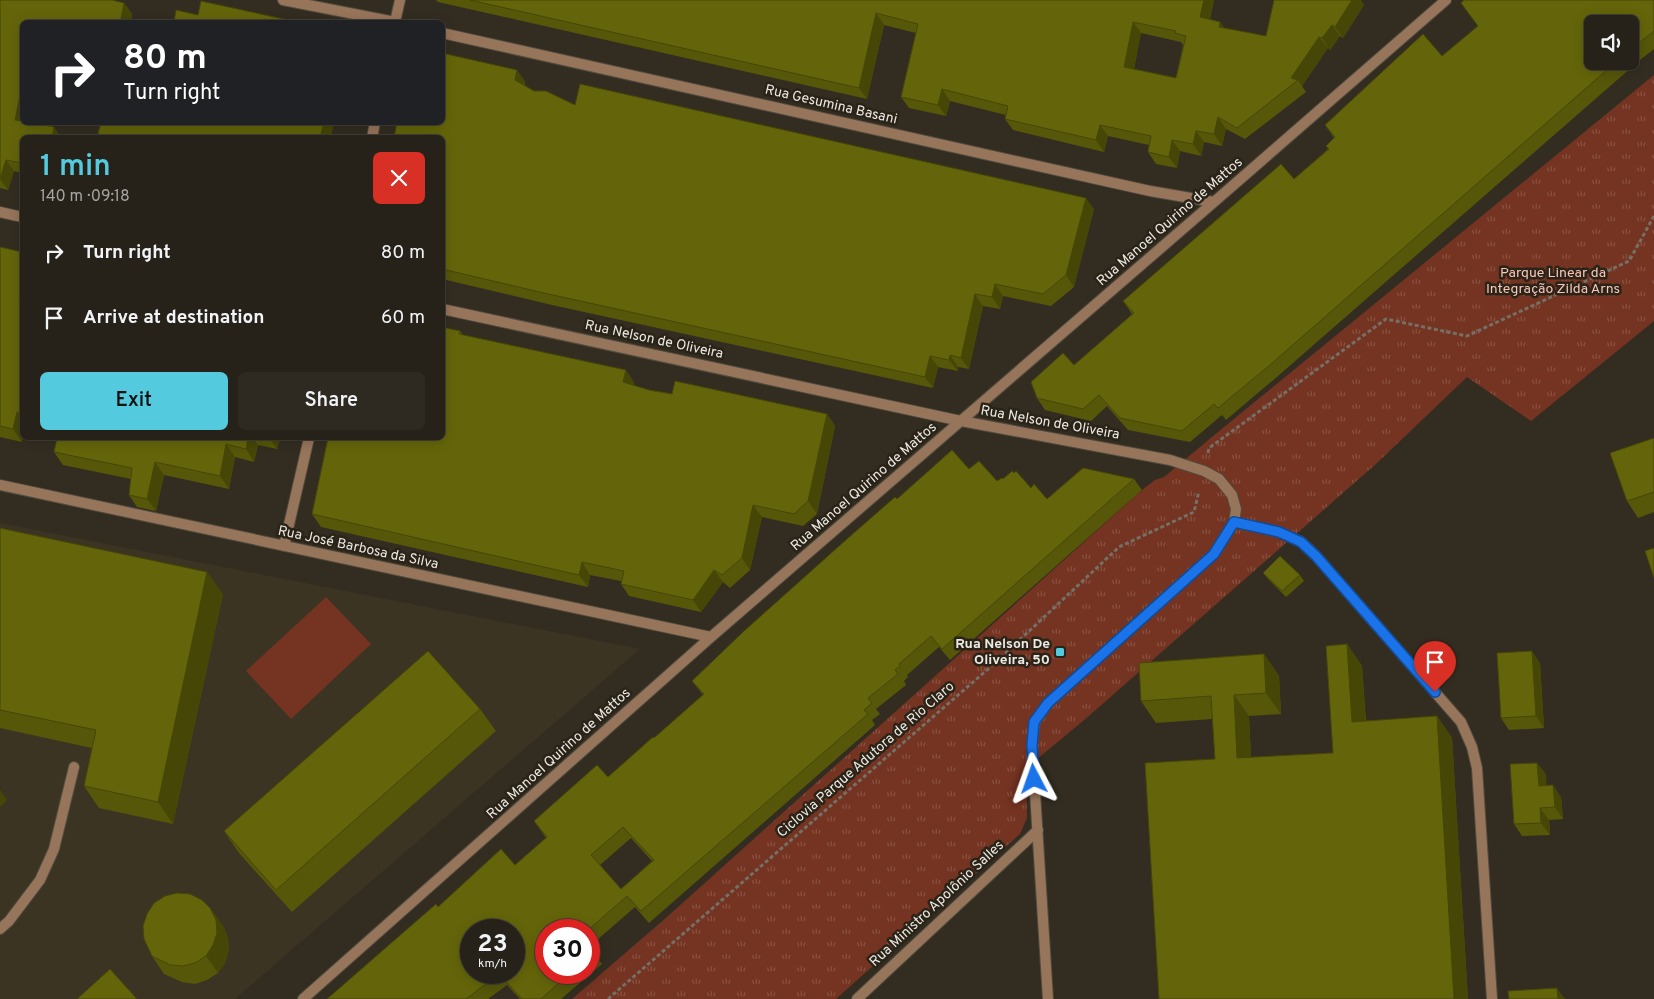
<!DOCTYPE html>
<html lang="en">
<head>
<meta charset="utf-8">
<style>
  body { margin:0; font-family:Overpass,sans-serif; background:#2e2a22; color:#f1f3f6; height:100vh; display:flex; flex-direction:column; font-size:19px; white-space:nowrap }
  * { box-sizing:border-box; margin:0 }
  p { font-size:16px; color:#a4a4a2 }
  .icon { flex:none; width:28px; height:28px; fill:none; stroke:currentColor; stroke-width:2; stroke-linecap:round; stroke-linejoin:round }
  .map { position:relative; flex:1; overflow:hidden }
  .side { position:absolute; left:20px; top:135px; width:425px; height:305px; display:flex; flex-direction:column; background:#262219; border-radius:8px; box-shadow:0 2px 12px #0003,0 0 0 1px #423f38 }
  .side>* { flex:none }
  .top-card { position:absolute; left:20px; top:20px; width:425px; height:105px; border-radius:8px; box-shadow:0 2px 12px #0003,0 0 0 1px #423f38; background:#202124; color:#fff; overflow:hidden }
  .buttons { position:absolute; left:1584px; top:15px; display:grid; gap:10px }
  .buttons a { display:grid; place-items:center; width:55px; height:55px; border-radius:8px; background:#262219; box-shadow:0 2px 12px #0003,0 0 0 1px #423f38; font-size:25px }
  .speed { position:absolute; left:460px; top:919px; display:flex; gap:10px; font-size:25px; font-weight:700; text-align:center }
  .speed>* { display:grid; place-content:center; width:65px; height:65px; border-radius:50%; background:#262219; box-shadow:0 2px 12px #0003,0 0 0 1px #423f38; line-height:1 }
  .speed small { font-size:12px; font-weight:400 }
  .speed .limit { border:8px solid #d22; background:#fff; color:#111 }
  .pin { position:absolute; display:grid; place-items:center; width:42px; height:42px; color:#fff; margin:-51px -21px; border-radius:50% 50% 50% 0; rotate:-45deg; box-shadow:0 0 5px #0007 }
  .pin .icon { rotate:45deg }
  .me { position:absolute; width:55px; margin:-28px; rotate:356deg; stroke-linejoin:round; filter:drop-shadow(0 0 4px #0008) }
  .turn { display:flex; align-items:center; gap:18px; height:105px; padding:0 20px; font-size:22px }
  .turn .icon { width:65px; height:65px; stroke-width:2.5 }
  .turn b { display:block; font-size:35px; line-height:42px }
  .round { display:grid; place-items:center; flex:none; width:52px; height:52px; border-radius:8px; background:#2e2a22 }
  .overview { display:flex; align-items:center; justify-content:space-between; height:85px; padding:0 20px }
  h1 { font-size:30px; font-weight:600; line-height:38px; color:#54cade }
  .primary-button { display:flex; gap:10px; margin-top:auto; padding:10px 20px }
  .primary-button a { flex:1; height:58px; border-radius:8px; background:#54cade; color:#111; font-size:20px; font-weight:600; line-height:58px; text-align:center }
  .primary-button a+a { background:#2e2a22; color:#f1f3f6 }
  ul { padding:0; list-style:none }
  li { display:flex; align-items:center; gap:15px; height:65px; padding:0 20px }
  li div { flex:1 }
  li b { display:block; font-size:19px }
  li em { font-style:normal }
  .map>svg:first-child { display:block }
</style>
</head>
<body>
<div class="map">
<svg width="1654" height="999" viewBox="0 0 1654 999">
  <defs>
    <pattern id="grass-tufts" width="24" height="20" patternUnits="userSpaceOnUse" patternTransform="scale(1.25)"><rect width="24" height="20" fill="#753321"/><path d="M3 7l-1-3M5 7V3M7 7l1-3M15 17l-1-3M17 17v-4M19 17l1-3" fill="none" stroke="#895141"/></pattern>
  </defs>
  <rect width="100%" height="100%" fill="#332d21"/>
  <!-- built -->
  <path fill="#3c3422" d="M 0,523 L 640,649 L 235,999 L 0,999 Z"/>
  <!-- grass -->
  <path fill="url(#grass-tufts)" d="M 1654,75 L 1654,321 L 1531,421 L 1467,377 L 1377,463 L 1083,721 L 1026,768 L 1027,818 L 1020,834 L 836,999 L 572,999 L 667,917 L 1142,490 L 1155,480 L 1164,477 L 1212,437 Z"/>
  <!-- garden -->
  <path fill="#753321" d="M 326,597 L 371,644 L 291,719 L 246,671 Z"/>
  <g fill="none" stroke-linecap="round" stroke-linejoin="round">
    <defs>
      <path id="lane" d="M 1234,522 L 1279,532 L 1301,542 L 1316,556 L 1461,722 L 1472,747 L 1477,768 L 1492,999
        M 0,929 L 9,921 L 40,880 L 54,849 L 74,767"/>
      <path id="street" d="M 283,0 L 395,22
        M 395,22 L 400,0
        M 442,33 L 1150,191 L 1214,202
        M 372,138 L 375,122
        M 0,212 L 22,217
        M 442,309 L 961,421 L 1170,460 L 1204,471 L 1219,479 L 1232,495 L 1236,509 L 1234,522 L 1214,554 L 1048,703 L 1035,722 L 1032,745 L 1048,999
        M 0,485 L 711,637
        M 284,546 L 309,438
        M 303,999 L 711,637 L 1214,202 L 1446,0
        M 857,999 L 1038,830"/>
    </defs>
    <!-- lane casing -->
    <use href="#lane" stroke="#514b40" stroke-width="12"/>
    <!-- street casing -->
    <use href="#street" stroke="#514b40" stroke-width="12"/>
    <!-- path -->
    <path stroke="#757066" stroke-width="3" stroke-dasharray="4 2.5" stroke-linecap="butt" d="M 1208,453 L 1209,448 L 1386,319 L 1467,336 L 1629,261 L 1654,216
      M 608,999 L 995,663 L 1119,547 L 1194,512 L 1199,491"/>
    <!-- lane -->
    <use href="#lane" stroke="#97755a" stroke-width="10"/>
    <!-- street -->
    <use href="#street" stroke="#97755a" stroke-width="10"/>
  </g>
  <!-- wall -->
  <path fill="#565709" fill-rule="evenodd" d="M 0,0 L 124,3 L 132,14 L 131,21 L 22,22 L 22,122 L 54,127 L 61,138 L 22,138 L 22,173 L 14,171 L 8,190 L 0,188 Z
    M 436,0 L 1214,0 L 1210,19 L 1220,22 L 1224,28 L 1266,36 L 1364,5 L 1343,38 L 1340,36 L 1330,50 L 1328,48 L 1302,86 L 1306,92 L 1245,139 L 1226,129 L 1222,146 L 1204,142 L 1201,156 L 1180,151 L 1177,168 L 1156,164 L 1148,152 L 1149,145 L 1108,136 L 1104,152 L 1013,130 L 1005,119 L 1006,115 L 950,101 L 946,116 L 909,108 L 901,97 L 916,33 L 884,25 L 867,99 L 438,2 ZM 1141,33 L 1181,42 L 1183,45 L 1176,78 L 1134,69 Z
    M 1654,0 L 1654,49 L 1640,60 L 1278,376 L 1226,420 L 1222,415 L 1190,442 L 1128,430 L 1107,406 L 1091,421 L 1045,410 L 1037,398 L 1132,314 L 1123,301 L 1294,179 L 1328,149 L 1326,146 L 1334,138 L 1325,125 L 1442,56 L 1478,26 L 1461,3 ZM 1630,24 L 1630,61 L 1592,61 Z
    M 525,81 L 525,86 L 534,91 L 575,105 L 1094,209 L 1074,287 L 1051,306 L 1003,296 L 1000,309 L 983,306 L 969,369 L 958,367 L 958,371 L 938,367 L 933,388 L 552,305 L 442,279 L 442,138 Z
    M 0,247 L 22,252 L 22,442 L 0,437 Z
    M 460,331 L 463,335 L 634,382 L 634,386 L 649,390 L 672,394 L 827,414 L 835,426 L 817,514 L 803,526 L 762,517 L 750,570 L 730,588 L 723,582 L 701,612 L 629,596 L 621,584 L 621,581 L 590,575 L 588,587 L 321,527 L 312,514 Z
    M 57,438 L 280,438 L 277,449 L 258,445 L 254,462 L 235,457 L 229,489 L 164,475 L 156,511 L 137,507 L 129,495 L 131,479 L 63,465 L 54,452 Z
    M 1654,438 L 1654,512 L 1638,518 L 1627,501 Z
    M 969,469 L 997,481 L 1014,473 L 1031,488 L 1047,499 L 1134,479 L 1142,490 L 950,660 L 939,647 L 907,675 L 908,677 L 904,681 L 906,685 L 876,709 L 880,714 L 872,720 L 875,725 L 649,923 L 635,907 L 589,947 L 602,964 L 561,999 L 520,999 L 507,985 L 488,999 L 327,999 L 438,907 L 515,865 L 546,838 L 534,821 L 608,777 L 654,738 L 703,695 L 692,681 L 897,499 ZM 631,838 L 652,861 L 621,889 L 600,865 ZM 546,930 L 589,930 L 589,972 L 546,972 Z
    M 0,528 L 223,594 L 173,824 L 99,808 L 84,786 L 92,748 L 0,728 Z
    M 1263,573 L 1300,575 L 1304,581 L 1286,597 L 1268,579 Z
    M 1347,644 L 1362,666 L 1366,721 L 1437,716 L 1452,738 L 1468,999 L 1159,999 L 1215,759 L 1212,719 L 1156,723 L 1141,701 L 1264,654 L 1279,676 L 1281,714 L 1249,716 L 1251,757 L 1333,753 Z
    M 1540,663 L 1544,728 L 1509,730 L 1501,718 Z
    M 480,709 L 496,731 L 292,912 L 239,853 L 224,831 Z
    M 1546,774 L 1546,786 L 1561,797 L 1563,819 L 1549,820 L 1550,835 L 1522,836 L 1514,824 Z
    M 210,908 L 223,926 L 228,938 L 229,950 L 225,963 L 218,973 L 207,980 L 195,984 L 182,982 L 164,974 L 152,956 Z"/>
  <!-- shaded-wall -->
  <path fill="#464707" d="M 1204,0 L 1214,0 L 1208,28 L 1200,17 Z
    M 1352,0 L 1361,0 L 1364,5 L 1343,38 L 1335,27 Z
    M 124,3 L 132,14 L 130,22 L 121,19 Z
    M 876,13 L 884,25 L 867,99 L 859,88 Z
    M 1133,22 L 1141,33 L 1132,79 L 1124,67 Z
    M 1220,22 L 1228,34 L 1219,27 Z
    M 1332,25 L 1340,36 L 1330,50 L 1322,38 Z
    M 1319,37 L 1328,48 L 1302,86 L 1298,80 L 1291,78 Z
    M 517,70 L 525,81 L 523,92 L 515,80 Z
    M 22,86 L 22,122 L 15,120 Z
    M 942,89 L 950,101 L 946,116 L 938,105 Z
    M 1218,117 L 1226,129 L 1222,146 L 1214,134 Z
    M 324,122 L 334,122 L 331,138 L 321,134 Z
    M 1100,125 L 1108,136 L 1104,152 L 1096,140 Z
    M 54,127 L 61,138 L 52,138 Z
    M 1196,131 L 1204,142 L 1201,156 L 1193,144 Z
    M 1172,140 L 1180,151 L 1177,168 L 1169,157 Z
    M 6,160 L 14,171 L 8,190 L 0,179 Z
    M 1086,198 L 1094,209 L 1074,287 L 1066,275 Z
    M 995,284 L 1003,296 L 1000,309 L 992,297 Z
    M 22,285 L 22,304 L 19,299 Z
    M 975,294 L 983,306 L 969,369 L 961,358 Z
    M 950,355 L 958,367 L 958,371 L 949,360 Z
    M 930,356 L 938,367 L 933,388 L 925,377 Z
    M 626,370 L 634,382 L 632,395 L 623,382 Z
    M 17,412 L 22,419 L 22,438 L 23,438 L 22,442 L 13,429 Z
    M 827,414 L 835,426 L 817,514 L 808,501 Z
    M 248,438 L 253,438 L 258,445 L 254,462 L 246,449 Z
    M 269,438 L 280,438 L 277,449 Z
    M 226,444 L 235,457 L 229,489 L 220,476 Z
    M 155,462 L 164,475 L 156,511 L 147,499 Z
    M 753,505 L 762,517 L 750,570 L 742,558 Z
    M 582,562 L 590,575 L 588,587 L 579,575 Z
    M 714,570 L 723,582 L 701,612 L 693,600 Z
    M 207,572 L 223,594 L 173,824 L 158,802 Z
    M 1347,644 L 1362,666 L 1367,744 L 1352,722 Z
    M 1532,651 L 1540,663 L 1544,728 L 1536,716 Z
    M 1264,654 L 1279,676 L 1281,714 L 1266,693 Z
    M 1234,695 L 1249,716 L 1252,780 L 1237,758 Z
    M 1437,716 L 1452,738 L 1468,999 L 1454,999 Z
    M 1537,763 L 1546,774 L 1547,798 L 1539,786 Z
    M 1553,785 L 1561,797 L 1563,819 L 1555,807 Z
    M 0,790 L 7,800 L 0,807 Z
    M 1540,808 L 1549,820 L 1550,835 L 1541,823 Z
    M 210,908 L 223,926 L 228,938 L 229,950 L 225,963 L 218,973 L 206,956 Z
    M 1557,988 L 1565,999 L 1558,999 Z"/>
  <!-- building -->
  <path fill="#64650a" stroke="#464707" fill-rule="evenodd" d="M 0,0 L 112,0 L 124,3 L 121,19 L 137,22 L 22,22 L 22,86 L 15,120 L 22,121 L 22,122 L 29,122 L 54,127 L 52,138 L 22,138 L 22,163 L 6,160 L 0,179 Z
    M 470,0 L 1204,0 L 1200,17 L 1220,22 L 1219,27 L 1266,36 L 1274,0 L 1352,0 L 1335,27 L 1332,25 L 1322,38 L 1319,37 L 1291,78 L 1298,80 L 1237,128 L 1218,117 L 1214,134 L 1196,131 L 1193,144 L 1172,140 L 1169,157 L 1148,152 L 1151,136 L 1100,125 L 1096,140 L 1005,119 L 1008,106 L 942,89 L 938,105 L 901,97 L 918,24 L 876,13 L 859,88 ZM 1133,22 L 1176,31 L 1175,33 L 1186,36 L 1176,78 L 1124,67 Z
    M 1464,0 L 1654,0 L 1654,31 L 1630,50 L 1630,24 L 1592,24 L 1592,61 L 1617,61 L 1270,365 L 1218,408 L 1214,404 L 1182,431 L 1120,418 L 1099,395 L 1083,409 L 1037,398 L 1031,382 L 1063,353 L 1074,365 L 1134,313 L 1123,301 L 1281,164 L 1294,179 L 1329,149 L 1326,146 L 1335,137 L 1325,125 L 1423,34 L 1442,56 L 1478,26 L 1461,3 Z
    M 201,1 L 297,22 L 174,22 L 176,10 L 198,15 Z
    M 442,53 L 517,70 L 515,80 L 534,91 L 546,91 L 575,105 L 580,84 L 1086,198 L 1066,275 L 1043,294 L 995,284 L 992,297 L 975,294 L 961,358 L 950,355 L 949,360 L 930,356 L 925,377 L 544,293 L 442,269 L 442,138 L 394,138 L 397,122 L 442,122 Z
    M 101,122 L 324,122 L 321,134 L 336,137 L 97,138 Z
    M 0,247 L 22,252 L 22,285 L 19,299 L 22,300 L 22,413 L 17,412 L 13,429 L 0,426 Z
    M 442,327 L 460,331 L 459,334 L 626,370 L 623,382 L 649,390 L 672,394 L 675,381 L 827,414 L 808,501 L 794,514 L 753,505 L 742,558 L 722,575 L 714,570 L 693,600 L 621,584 L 624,571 L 582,562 L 579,575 L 312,514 L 328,438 L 442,438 Z
    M 57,438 L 248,438 L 246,449 L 226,444 L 220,476 L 155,462 L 147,499 L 129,495 L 132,468 L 54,452 Z
    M 1654,438 L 1654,492 L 1627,501 L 1610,453 Z
    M 952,450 L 969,469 L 979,461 L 997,481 L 1002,478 L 1003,479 L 1012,471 L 1014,473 L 1016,471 L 1031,488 L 1034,484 L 1047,499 L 1083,468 L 1134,479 L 942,649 L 931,636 L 899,664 L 900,666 L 895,670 L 898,674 L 868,698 L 872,703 L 864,710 L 868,714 L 641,911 L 627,896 L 588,930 L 546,930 L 546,972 L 571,972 L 541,999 L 522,999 L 499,974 L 466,999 L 327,999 L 436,904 L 438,907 L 501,849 L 515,865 L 547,837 L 534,821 L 597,765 L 608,777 L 653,737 L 654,738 L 704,694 L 692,681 L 743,632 L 847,539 L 895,497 L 897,499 ZM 623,827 L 654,860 L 621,889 L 591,855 ZM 471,930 L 514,930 L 514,972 L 471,972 Z
    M 0,528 L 207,572 L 158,802 L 84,786 L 96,730 L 0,710 Z
    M 1654,548 L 1654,578 L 1645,551 Z
    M 1280,556 L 1300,575 L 1282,591 L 1263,573 Z
    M 1347,644 L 1352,722 L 1437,716 L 1454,999 L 1159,999 L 1145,763 L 1215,759 L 1211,696 L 1141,701 L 1139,663 L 1264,654 L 1266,693 L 1234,695 L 1237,758 L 1333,753 L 1326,646 Z
    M 428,651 L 480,709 L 276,890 L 224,831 Z
    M 1532,651 L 1536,716 L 1501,718 L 1497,653 Z
    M 1537,763 L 1539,786 L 1553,785 L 1555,807 L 1540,808 L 1541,823 L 1514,824 L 1510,764 Z
    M 177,893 L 190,894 L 202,900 L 210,908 L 216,920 L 217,933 L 213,945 L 206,956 L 195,963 L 183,966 L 170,965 L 152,956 L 144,939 L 143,926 L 147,914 L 154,903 L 165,896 Z
    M 589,947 L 594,952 L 589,957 Z
    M 110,969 L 137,999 L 77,999 Z
    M 1557,988 L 1558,999 L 1509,999 L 1508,991 Z"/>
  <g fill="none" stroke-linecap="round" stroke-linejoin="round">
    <defs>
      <path id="route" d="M 1034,779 L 1032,745 L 1034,722 L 1048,703 L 1214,554 L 1234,522 L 1279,532 L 1301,542 L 1316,556 L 1435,692"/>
    </defs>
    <!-- route casing -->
    <use href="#route" stroke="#114b97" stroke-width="12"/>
    <!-- route -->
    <use href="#route" stroke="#1a73e8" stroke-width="9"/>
  </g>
  <!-- markers -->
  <rect fill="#54cade" stroke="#292318" stroke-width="2" x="1055" y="647" width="10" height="10" rx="2.5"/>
  <g text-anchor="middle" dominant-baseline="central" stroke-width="5" stroke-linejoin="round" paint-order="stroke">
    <!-- street labels -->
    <g font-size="14" fill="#ede9e2" stroke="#292318">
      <text transform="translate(831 105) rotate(13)">Rua Gesumina Basani</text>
      <text transform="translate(1170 222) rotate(-41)">Rua Manoel Quirino de Mattos</text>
      <text transform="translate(654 340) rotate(12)">Rua Nelson de Oliveira</text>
      <text transform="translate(1050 423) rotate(10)">Rua Nelson de Oliveira</text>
      <text transform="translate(864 487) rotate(-41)">Rua Manoel Quirino de Mattos</text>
      <text transform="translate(358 548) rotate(12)">Rua José Barbosa da Silva</text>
      <text transform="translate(559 754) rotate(-42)">Rua Manoel Quirino de Mattos</text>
      <text transform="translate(866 760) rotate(-41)">Ciclovia Parque Adutora de Rio Claro</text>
      <text transform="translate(937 904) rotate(-43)">Rua Ministro Apolônio Salles</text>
    </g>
    <!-- park labels -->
    <g font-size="14" fill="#fbc6b8" stroke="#292318">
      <text x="1553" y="273">Parque Linear da<tspan x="1553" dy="16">Integração Zilda Arns</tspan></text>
    </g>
    <!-- poi labels -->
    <g font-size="14" font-weight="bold" fill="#ede9e2" stroke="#292318" text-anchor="end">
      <text x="1050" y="644">Rua Nelson De<tspan x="1050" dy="16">Oliveira, 50</tspan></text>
    </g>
  </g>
</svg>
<div class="buttons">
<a><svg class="icon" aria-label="sound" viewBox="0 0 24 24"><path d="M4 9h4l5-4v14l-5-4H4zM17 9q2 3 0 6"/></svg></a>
</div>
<div class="speed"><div>23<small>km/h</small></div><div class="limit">30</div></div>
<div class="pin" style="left:1435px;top:692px;background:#d93025"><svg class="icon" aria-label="arrive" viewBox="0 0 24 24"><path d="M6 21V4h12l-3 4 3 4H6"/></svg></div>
<svg class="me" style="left:1034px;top:779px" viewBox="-20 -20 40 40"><path d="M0-17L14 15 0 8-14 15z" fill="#1a73e8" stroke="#fff" stroke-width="4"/></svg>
<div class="top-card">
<div class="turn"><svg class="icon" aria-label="right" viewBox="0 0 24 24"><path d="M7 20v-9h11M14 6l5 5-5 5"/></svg><div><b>80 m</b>Turn right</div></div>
</div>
<section class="side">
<div class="overview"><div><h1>1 min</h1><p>140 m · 09:18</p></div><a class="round" style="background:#d93025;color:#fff"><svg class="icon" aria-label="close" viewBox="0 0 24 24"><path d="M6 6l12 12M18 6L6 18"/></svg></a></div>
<ul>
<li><svg class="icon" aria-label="right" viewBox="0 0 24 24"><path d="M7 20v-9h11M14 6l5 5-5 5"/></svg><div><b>Turn right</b></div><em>80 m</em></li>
<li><svg class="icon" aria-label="arrive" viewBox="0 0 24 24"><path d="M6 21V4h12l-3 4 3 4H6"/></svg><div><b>Arrive at destination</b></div><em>60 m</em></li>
</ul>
<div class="primary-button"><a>Exit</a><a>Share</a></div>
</section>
</div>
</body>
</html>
